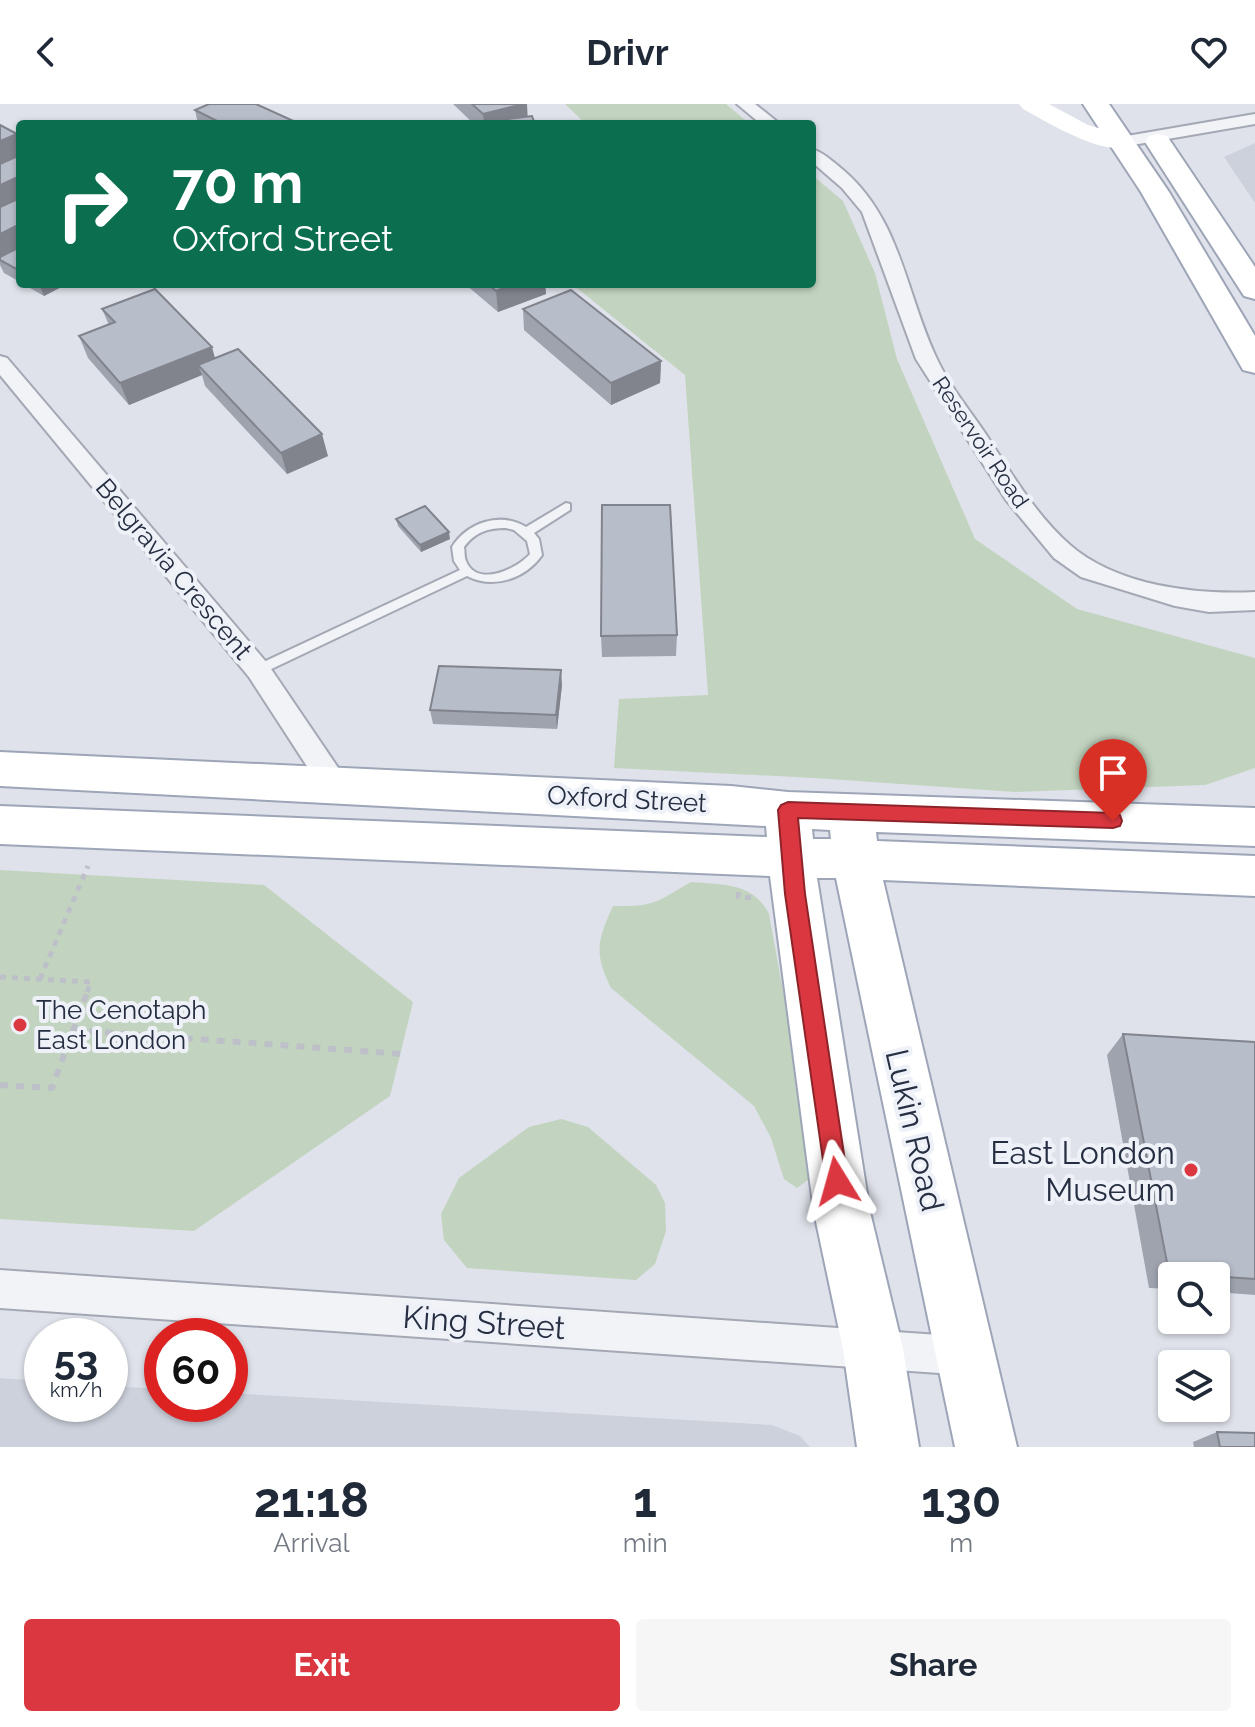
<!DOCTYPE html>
<html lang="en">
<head>
<meta charset="utf-8">
<style>
  body { margin:0; font-family:Raleway,sans-serif; background:#f6f6f7; color:#1f2937; height:100vh; display:flex; flex-direction:column; font-size:30px; white-space:nowrap }
  * { box-sizing:border-box; margin:0 }
  p { font-size:26px; color:#747a83 }
  .icon { flex:none; width:44px; height:44px; fill:none; stroke:currentColor; stroke-width:2; stroke-linecap:round; stroke-linejoin:round }
  .map { position:relative; height:1343px; overflow:hidden }
  .sheet { display:flex; flex-direction:column; background:#fff; flex:1 }
  .sheet>* { flex:none }
  .guide { position:absolute; left:16px; top:16px; width:800px; height:168px; border-radius:8px; box-shadow:0 2px 6px #0004; background:#0b6e4f; color:#fff; overflow:hidden }
  .buttons { position:absolute; left:1158px; top:1158px; display:grid; gap:16px }
  .buttons a { display:grid; place-items:center; width:72px; height:72px; border-radius:8px; background:#fff; box-shadow:0 2px 6px #0004; font-size:40px }
  .speed { position:absolute; left:24px; top:1214px; display:flex; gap:16px; font-size:40px; font-weight:700; text-align:center }
  .speed>* { display:grid; place-content:center; width:104px; height:104px; border-radius:50%; background:#fff; box-shadow:0 2px 6px #0004; line-height:1 }
  .speed small { font-size:20px; font-weight:400 }
  .speed .limit { border:12px solid #d22; background:#fff; color:#111 }
  .pin { position:absolute; display:grid; place-items:center; width:68px; height:68px; color:#fff; margin:-82px -34px; border-radius:50% 50% 50% 0; rotate:-45deg; box-shadow:0 0 8px #0007 }
  .pin .icon { rotate:45deg }
  .me { position:absolute; width:88px; margin:-44px; rotate:352deg; stroke-linejoin:round; filter:drop-shadow(0 0 6px #0008) }
  .turn { display:flex; align-items:center; gap:28px; height:168px; padding:0 24px; font-size:36px }
  .turn .icon { width:104px; height:104px; stroke-width:2.5 }
  .turn b { display:block; font-size:56px; line-height:68px }
  .eta { display:flex; justify-content:space-evenly; align-items:center; height:136px; text-align:center }
  .eta b { font-size:48px; font-weight:700; line-height:56px }
  .button { display:flex; gap:16px; margin-top:auto; padding:16px 24px }
  .button a { flex:1; height:92px; border-radius:8px; background:#db3740; color:#fff; font-size:32px; font-weight:700; line-height:92px; text-align:center }
  .button a+a { background:#f6f6f7; color:#1f2937 }
  header { display:flex; justify-content:space-between; align-items:center; height:104px; padding:0 24px; background:#fff; font-size:36px; font-weight:700 }
  .map>svg:first-child { display:block }
</style>
</head>
<body>
<header><svg class="icon" aria-label="back" viewBox="0 0 24 24"><path d="M15 5l-7 7 7 7"/></svg>Drivr<svg class="icon" aria-label="heart" viewBox="0 0 24 24"><path d="M12 20l-8-8c-3-5 5-10 8-4 3-6 11-1 8 4z"/></svg></header>
<div class="map">
<svg width="1255" height="1343" viewBox="0 0 1255 1343">
  <rect width="100%" height="100%" fill="#dfe2ea"/>
  <!-- built -->
  <path fill="#cdd1dc" d="M 1255,39 L 1255,99 L 1224,53 Z
    M 0,1274 L 42,1277 L 42,1300 L 110,1300 L 110,1282 L 162,1285 L 162,1300 L 230,1300 L 230,1289 L 772,1321 L 800,1332 L 810,1343 L 0,1343 Z"/>
  <!-- green -->
  <path fill="#c2d4bf" d="M 565,0 L 726,0 L 750,20 L 586,20 Z
    M 812,71 L 843,97 L 875,169 L 897,255 L 975,435 L 1077,505 L 1255,554 L 1255,664 L 1205,681 L 1015,688 L 815,674 L 614,664 L 619,595 L 708,591 L 685,271 L 572,180 L 812,180 Z
    M 0,766 L 264,781 L 413,898 L 390,992 L 194,1127 L 0,1115 Z
    M 691,778 C 723,781 753,778 769,810 L 813,1052 L 812,1073 L 797,1084 L 784,1075 L 771,1034 L 754,1002 L 611,884 C 594,849 597,837 613,802 C 655,803 656,798 691,778 Z
    M 561,1015 L 588,1023 L 656,1081 L 665,1099 L 666,1127 L 655,1160 L 636,1176 L 467,1164 L 444,1136 L 441,1110 L 459,1074 L 529,1023 Z"/>
  <g fill="none" stroke-linecap="round" stroke-linejoin="round">
    <defs>
      <path id="lane" d="M 566,399 L 570,400 L 570,406 L 534,429 L 539,435 L 542,451 C 526,474 494,486 467,472 L 263,569 L 258,571 L 251,566 L 253,563 L 460,466 L 454,457 L 452,443 C 467,419 500,407 526,423 ZM 506,424 L 514,426 L 527,437 L 530,450 C 517,465 477,484 466,457 C 464,452 465,448 464,443 C 475,428 488,424 506,424 Z"/>
      <path id="street" d="M 737,0 L 755,0 L 780,20 L 761,20 Z
        M 1255,10 L 1255,20 L 1121,43 L 1113,38 L 1121,33 Z
        M 812,45 C 823,48 833,58 842,65 C 901,115 905,187 936,253 C 949,282 972,309 989,335 C 1013,372 1037,412 1070,441 C 1117,482 1196,491 1255,488 L 1255,506 L 1209,508 L 1175,502 L 1081,473 L 1054,454 L 1006,396 L 916,255 L 862,108 L 842,84 L 812,58 Z
        M 0,252 L 7,254 L 267,559 L 345,674 L 349,682 L 345,690 L 335,693 L 325,690 L 249,573 L 0,271 Z
        M 0,1166 L 968,1233 L 982,1238 L 987,1252 L 982,1266 L 968,1271 L 0,1204 Z"/>
      <path id="primary" d="M 1083,0 L 1109,0 L 1169,88 L 1255,232 L 1255,269 L 1243,266 L 1239,259 L 1141,88 Z
        M 1158,30 L 1167,32 L 1255,163 L 1255,195 L 1244,192 L 1145,38 L 1149,32 Z
        M 0,648 L 731,682 L 788,688 L 1255,704 L 1255,742 L 876,728 L 877,737 L 1255,752 L 1255,792 L 883,776 L 1017,1343 L 955,1343 L 836,774 L 817,774 L 870,1108 L 903,1245 L 919,1343 L 857,1343 L 843,1245 L 814,1108 L 770,772 L 0,740 L 0,702 L 767,733 L 766,722 L 0,682 ZM 812,725 L 830,726 L 831,735 L 813,735 Z"/>
    </defs>
    <!-- lane casing -->
    <use href="#lane" stroke="#a4a8b4" stroke-width="4"/>
    <!-- street casing -->
    <use href="#street" stroke="#a4a8b4" stroke-width="4"/>
    <!-- primary casing -->
    <use href="#primary" stroke="#9da5b7" stroke-width="4"/>
    <!-- path-far1 -->
    <path stroke="#bdc0c8" stroke-width="5" stroke-dasharray="6 6" stroke-linecap="butt" d="M 739,788 L 738,793 L 755,794
      M 0,873 L 91,878 L 87,888
      M 40,875 L 88,762"/>
    <!-- path -->
    <path stroke="#bdc0c8" stroke-width="6" stroke-dasharray="8 8" stroke-linecap="butt" d="M 73,926 L 403,950
      M 0,981 L 52,984 L 88,886"/>
    <!-- lane -->
    <use href="#lane" fill="#f2f3f7" fill-rule="evenodd"/>
    <!-- street -->
    <use href="#street" fill="#f2f3f7" fill-rule="evenodd"/>
    <!-- secondary -->
    <path fill="#fff" fill-rule="evenodd" d="M 1019,0 L 1049,0 L 1088,21 L 1130,33 L 1133,38 L 1130,43 C 1100,51 1049,19 1023,5 Z"/>
    <!-- primary -->
    <use href="#primary" fill="#fff" fill-rule="evenodd"/>
  </g>
  <!-- wall -->
  <path fill="#9ea3ae" d="M 453,0 L 527,0 L 527,12 L 535,20 L 474,20 Z
    M 195,6 L 300,20 L 198,20 Z
    M 0,21 L 20,38 L 20,178 L 4,169 L 0,161 Z
    M 23,180 L 67,180 L 44,192 Z
    M 465,180 L 545,180 L 546,190 L 498,208 Z
    M 102,205 L 215,254 L 328,352 L 287,370 L 205,282 L 202,271 L 129,301 L 88,254 L 79,232 L 109,221 Z
    M 523,205 L 661,257 L 660,279 L 611,301 L 524,226 Z
    M 396,415 L 450,435 L 421,448 L 398,422 Z
    M 677,531 L 676,552 L 602,553 L 601,532 Z
    M 562,581 L 557,625 L 433,620 L 430,606 Z
    M 1123,930 L 1255,938 L 1255,1191 L 1216,1188 L 1216,1172 L 1172,1172 L 1172,1185 L 1149,1184 L 1107,951 Z
    M 1217,1328 L 1255,1343 L 1194,1343 L 1193,1338 Z"/>
  <!-- shaded-wall -->
  <path fill="#81848d" d="M 523,0 L 527,0 L 528,19 L 484,20 L 483,10 Z
    M 17,30 L 20,38 L 20,53 L 0,62 L 0,37 Z
    M 20,72 L 20,96 L 0,105 L 0,81 Z
    M 20,120 L 20,145 L 0,155 L 0,130 Z
    M 39,180 L 67,180 L 44,192 Z
    M 514,180 L 545,180 L 546,190 L 498,208 L 496,187 Z
    M 212,243 L 218,265 L 198,261 L 202,271 L 129,301 L 120,279 Z
    M 661,257 L 660,279 L 611,301 L 611,279 Z
    M 322,330 L 328,352 L 287,370 L 281,349 Z
    M 449,428 L 450,435 L 421,448 L 420,441 Z
    M 561,566 L 562,581 L 557,625 L 556,611 Z"/>
  <!-- building -->
  <path fill="#b8bdca" stroke="#81848d" stroke-width="2" d="M 209,0 L 256,0 L 300,20 L 223,20 L 195,6 Z
    M 472,0 L 523,0 L 483,10 Z
    M 532,12 L 535,20 L 484,20 L 484,18 Z
    M 0,21 L 17,30 L 0,37 Z
    M 20,51 L 20,72 L 0,81 L 0,60 Z
    M 20,94 L 20,120 L 0,130 L 0,103 Z
    M 20,143 L 20,167 L 0,156 L 0,153 Z
    M 488,180 L 514,180 L 496,187 Z
    M 155,185 L 212,243 L 120,279 L 79,232 L 115,218 L 102,205 Z
    M 571,186 L 661,257 L 611,279 L 523,205 Z
    M 238,245 L 322,330 L 281,349 L 198,261 Z
    M 602,401 L 670,401 L 677,531 L 601,532 Z
    M 425,402 L 449,428 L 420,441 L 396,415 Z
    M 439,562 L 561,566 L 556,611 L 430,606 Z
    M 1123,930 L 1255,938 L 1255,1175 L 1169,1169 Z
    M 1217,1328 L 1255,1329 L 1255,1343 L 1220,1343 Z"/>
  <!-- route -->
  <path fill="#db3740" stroke="#8e242a" stroke-width="2" d="M 788,698 L 1113,709 L 1120,711 L 1122,717 L 1120,722 L 1113,724 L 798,714 L 805,790 L 848,1077 L 845,1085 L 837,1088 L 829,1085 L 826,1077 L 785,790 L 778,706 L 781,701 Z"/>
  <!-- markers -->
  <g fill="#db3740" stroke="#eef1f7" stroke-width="3">
    <circle cx="20" cy="921" r="8"/>
    <circle cx="1191" cy="1066" r="8"/>
  </g>
  <g text-anchor="middle" dominant-baseline="central" stroke-width="8" stroke-linejoin="round" paint-order="stroke">
    <!-- far-street labels -->
    <g font-size="22" fill="#262e42" stroke="#eef1f7">
      <text transform="translate(981 338) rotate(56)">Reservoir Road</text>
    </g>
    <!-- street labels -->
    <g font-size="26" fill="#262e42" stroke="#eef1f7">
      <text transform="translate(174 465) rotate(50)">Belgravia Crescent</text>
      <text transform="translate(627 695) rotate(3)">Oxford Street</text>
    </g>
    <!-- poi labels -->
    <g font-size="26" fill="#262e42" stroke="#eef1f7" text-anchor="start">
      <text x="36" y="906">The Cenotaph<tspan x="36" dy="30">East London</tspan></text>
    </g>
    <!-- near-street labels -->
    <g font-size="32" fill="#262e42" stroke="#eef1f7">
      <text transform="translate(915 1026) rotate(77)">Lukin Road</text>
      <text transform="translate(484 1218) rotate(4)">King Street</text>
    </g>
    <!-- near-poi labels -->
    <g font-size="32" fill="#262e42" stroke="#eef1f7" text-anchor="end">
      <text x="1175" y="1048">East London<tspan x="1175" dy="37">Museum</tspan></text>
    </g>
  </g>
</svg>
<div class="buttons">
<a><svg class="icon" aria-label="search" viewBox="0 0 24 24"><circle cx="10" cy="10" r="6"/><path d="M15 15l6 6"/></svg></a>
<a><svg class="icon" aria-label="layers" viewBox="0 0 24 24"><path d="M12 4l9 5-9 5-9-5zM3 14l9 5 9-5"/></svg></a>
</div>
<div class="speed"><div>53<small>km/h</small></div><div class="limit">60</div></div>
<div class="pin" style="left:1113px;top:717px;background:#d93025"><svg class="icon" aria-label="arrive" viewBox="0 0 24 24"><path d="M6 21V4h12l-3 4 3 4H6"/></svg></div>
<svg class="me" style="left:837px;top:1077px" viewBox="-20 -20 40 40"><path d="M0-17L14 15 0 8-14 15z" fill="#db3740" stroke="#fff" stroke-width="4"/></svg>
<div class="guide">
<div class="turn"><svg class="icon" aria-label="right" viewBox="0 0 24 24"><path d="M7 20v-9h11M14 6l5 5-5 5"/></svg><div><b>70 m</b>Oxford Street</div></div>
</div>
</div>
<section class="sheet">
<div class="eta">
<div><b>21:18</b><p>Arrival</p></div>
<div><b>1</b><p>min</p></div>
<div><b>130</b><p>m</p></div>
</div>
<div class="button"><a>Exit</a><a>Share</a></div>
</section>
</body>
</html>
